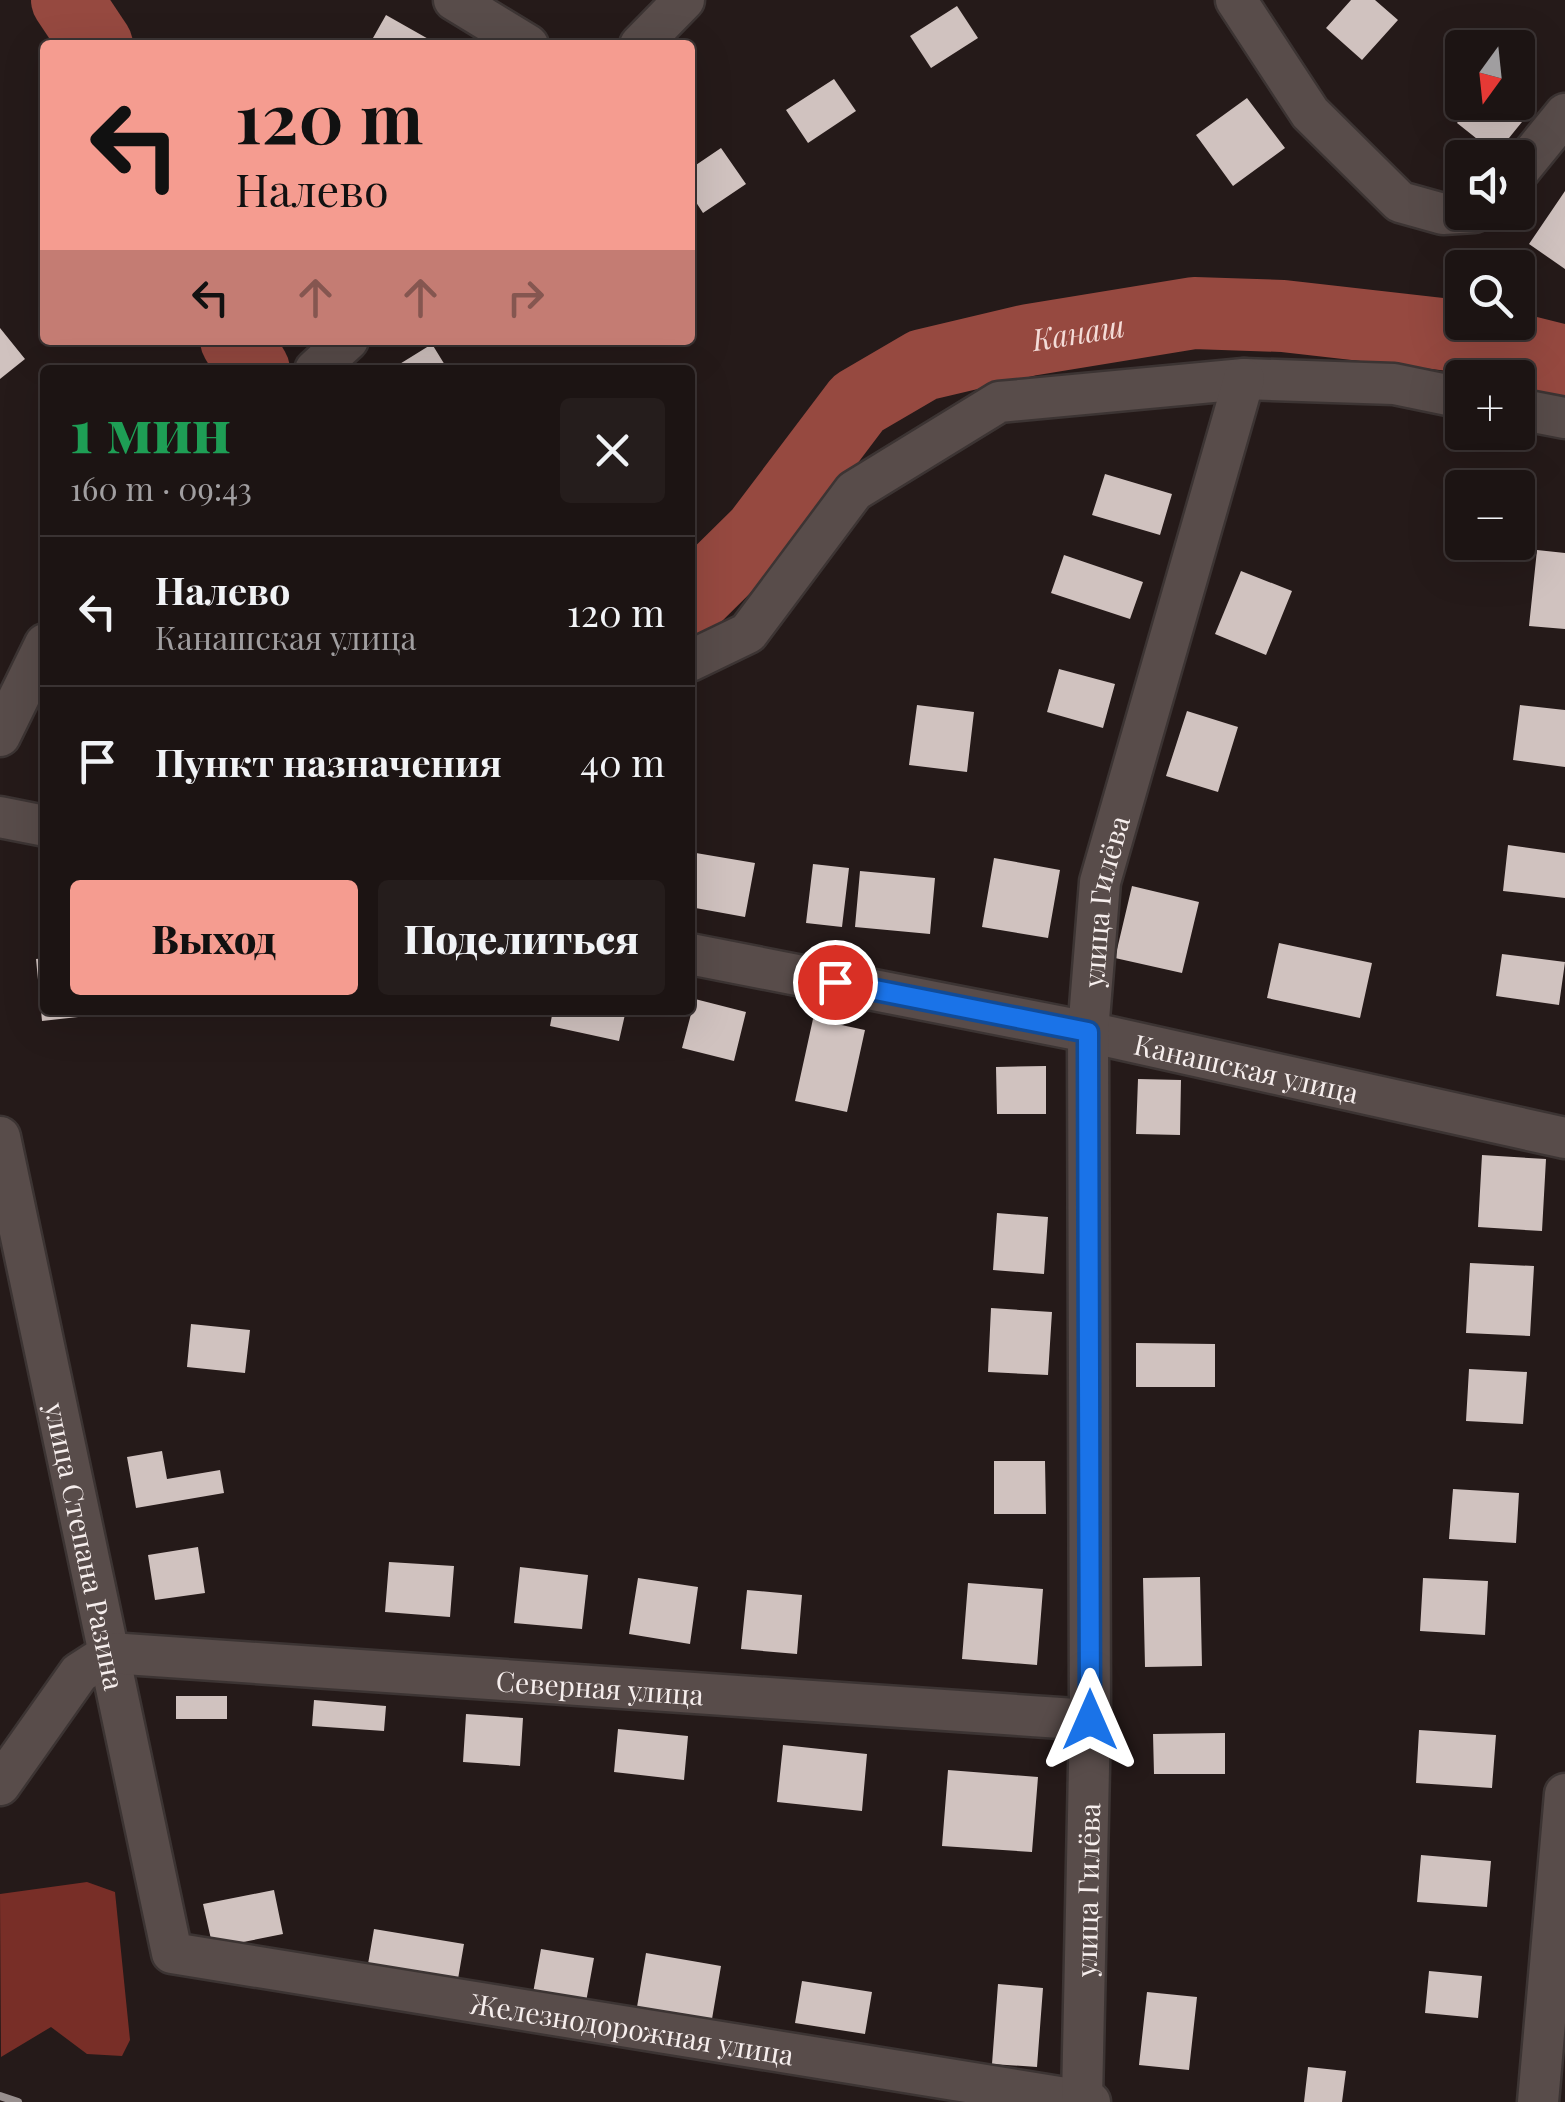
<!DOCTYPE html>
<html lang="ru">
<head>
<meta charset="utf-8">
<style>
  body { margin:0; font-family:"Playfair Display",serif; background:#251d1c; color:#f1f3f6; height:100vh; display:flex; flex-direction:column; font-size:38px; white-space:nowrap }
  * { box-sizing:border-box; margin:0 }
  p { font-size:32px; color:#a09ea0 }
  .icon { flex:none; width:55px; height:55px; fill:none; stroke:currentColor; stroke-width:2; stroke-linecap:round; stroke-linejoin:round }
  .map { position:relative; flex:1; overflow:hidden }
  .panel { position:absolute; left:40px; top:365px; width:655px; height:650px; display:flex; flex-direction:column; background:#1c1413; border-radius:10px; box-shadow:0 10px 40px #0002,0 0 0 2px #3a3333 }
  .panel>* { flex:none }
  .top-card { position:absolute; left:40px; top:40px; width:655px; height:305px; border-radius:10px; box-shadow:0 10px 40px #0002,0 0 0 2px #3a3333; background:#f59c90; color:#111; overflow:hidden }
  .needle { width:65px; rotate:195deg }
  .buttons { position:absolute; left:1445px; top:30px; display:grid; gap:20px }
  .buttons a { display:grid; place-items:center; width:90px; height:90px; border-radius:10px; background:#1c1413; box-shadow:0 10px 40px #0002,0 0 0 2px #3a3333; font-size:50px }
  .pin { position:absolute; display:grid; place-items:center; width:85px; height:85px; color:#fff; margin:-42px; border:5px solid #fff; border-radius:50%; box-shadow:0 2px 10px #0007 }
  .me { position:absolute; width:110px; margin:-55px; rotate:0deg; stroke-linejoin:round; filter:drop-shadow(0 0 8px #0008) }
  .turn { display:flex; align-items:center; gap:35px; height:210px; padding:0 30px; font-size:45px }
  .turn .icon { width:130px; height:130px; stroke-width:2.5 }
  .turn b { display:block; font-size:70px; line-height:85px }
  .lanes { display:flex; align-items:center; height:95px; padding:0 30px; background:#0003; justify-content:center; gap:50px; direction:ltr }
  .lanes .off { opacity:.35 }
  .round { display:grid; place-items:center; flex:none; width:105px; height:105px; border-radius:10px; background:#251d1c }
  .summary { display:flex; align-items:center; justify-content:space-between; height:170px; padding:0 30px }
  h1 { font-size:60px; font-weight:800; line-height:75px; color:#1e9e55 }
  .button { display:flex; gap:20px; margin-top:auto; padding:20px 30px }
  .button a { flex:1; height:115px; border-radius:10px; background:#f59c90; color:#111; font-size:40px; font-weight:800; line-height:115px; text-align:center }
  .button a+a { background:#251d1c; color:#f1f3f6 }
  ul { padding:0; list-style:none }
  li { display:flex; align-items:center; gap:30px; height:150px; padding:0 30px; border-top:2px solid #3a3333 }
  li div { flex:1 }
  li b { display:block; font-size:38px }
  li em { font-style:normal }
  .map>svg:first-child { display:block }
</style>
</head>
<body>
<div class="map">
<svg width="1565" height="2102" viewBox="0 0 1565 2102">
  <rect width="100%" height="100%" fill="#251a19"/>
  <!-- forest -->
  <path fill="#782e27" d="M 87,1882 L 115,1892 L 130,2040 L 122,2056 L 87,2054 L 51,2027 L 1,2057 L 0,1894 Z"/>
  <g fill="none" stroke-linecap="round" stroke-linejoin="round">
    <!-- river -->
    <g stroke="#964940" stroke-width="72">
      <path d="M 67,0 L 97,45"/>
      <path d="M 236,340 L 254,370"/>
      <path id="s1" d="M 690,602 L 759,534 L 858,403 L 923,365 L 1029,340 L 1194,313 L 1283,316 L 1468,337 L 1565,361"/>
    </g>
  </g>
  <!-- building -->
  <path fill="#d0c2bf" d="M 1351,0 L 1375,0 L 1398,20 L 1362,60 L 1326,28 Z
    M 957,6 L 978,38 L 931,68 L 910,36 Z
    M 386,15 L 439,45 L 369,45 Z
    M 834,79 L 856,111 L 808,143 L 786,110 Z
    M 1518,92 L 1535,106 L 1496,154 L 1457,123 L 1473,102 L 1518,102 Z
    M 1247,98 L 1285,148 L 1233,186 L 1196,135 Z
    M 721,148 L 746,184 L 703,213 L 690,193 L 690,169 Z
    M 1565,191 L 1565,269 L 1529,244 Z
    M 0,328 L 25,359 L 0,379 Z
    M 432,344 L 448,370 L 390,370 Z
    M 1105,474 L 1172,494 L 1160,535 L 1092,515 Z
    M 1537,550 L 1565,553 L 1565,629 L 1529,626 Z
    M 1064,555 L 1143,582 L 1130,619 L 1051,593 Z
    M 1241,571 L 1292,591 L 1266,655 L 1215,634 Z
    M 1059,669 L 1115,684 L 1103,728 L 1047,712 Z
    M 917,705 L 974,712 L 967,772 L 909,765 Z
    M 1520,705 L 1565,710 L 1565,767 L 1513,760 Z
    M 1187,711 L 1238,727 L 1218,792 L 1166,776 Z
    M 1508,845 L 1565,853 L 1565,898 L 1503,891 Z
    M 690,852 L 755,863 L 745,917 L 690,907 Z
    M 994,858 L 1060,870 L 1048,938 L 982,927 Z
    M 813,864 L 849,868 L 842,927 L 806,923 Z
    M 860,871 L 935,878 L 930,934 L 855,927 Z
    M 1132,886 L 1199,902 L 1182,973 L 1115,958 Z
    M 1279,943 L 1372,963 L 1360,1018 L 1267,998 Z
    M 1502,954 L 1565,962 L 1559,1005 L 1496,996 Z
    M 45,958 L 45,1010 L 86,1010 L 87,1016 L 42,1021 L 36,959 Z
    M 695,999 L 746,1012 L 734,1061 L 682,1048 Z
    M 553,1010 L 626,1010 L 619,1041 L 550,1026 Z
    M 813,1019 L 865,1030 L 847,1112 L 795,1101 Z
    M 1046,1066 L 1046,1114 L 997,1114 L 996,1067 Z
    M 1138,1079 L 1181,1080 L 1180,1135 L 1136,1134 Z
    M 1482,1155 L 1546,1159 L 1542,1231 L 1478,1227 Z
    M 997,1213 L 1048,1217 L 1044,1274 L 993,1270 Z
    M 1470,1263 L 1534,1266 L 1530,1336 L 1466,1333 Z
    M 991,1308 L 1052,1312 L 1048,1375 L 988,1372 Z
    M 191,1324 L 250,1330 L 245,1373 L 187,1367 Z
    M 1136,1343 L 1215,1344 L 1215,1387 L 1136,1387 Z
    M 1469,1369 L 1527,1372 L 1523,1424 L 1466,1421 Z
    M 162,1451 L 167,1479 L 220,1470 L 224,1493 L 136,1508 L 127,1457 Z
    M 994,1461 L 1045,1461 L 1046,1514 L 994,1514 Z
    M 1453,1489 L 1519,1493 L 1516,1543 L 1449,1539 Z
    M 198,1547 L 205,1593 L 155,1600 L 148,1555 Z
    M 389,1562 L 454,1566 L 450,1617 L 385,1612 Z
    M 520,1567 L 588,1575 L 582,1629 L 514,1623 Z
    M 1200,1577 L 1202,1666 L 1145,1667 L 1143,1578 Z
    M 638,1578 L 698,1587 L 690,1644 L 629,1634 Z
    M 1423,1578 L 1488,1581 L 1485,1635 L 1420,1631 Z
    M 968,1583 L 1043,1589 L 1037,1665 L 962,1659 Z
    M 747,1590 L 802,1595 L 797,1654 L 741,1649 Z
    M 176,1696 L 227,1696 L 227,1719 L 176,1719 Z
    M 314,1700 L 386,1706 L 384,1731 L 312,1726 Z
    M 466,1714 L 523,1718 L 520,1766 L 463,1762 Z
    M 618,1729 L 688,1736 L 684,1780 L 614,1772 Z
    M 1419,1730 L 1496,1735 L 1492,1788 L 1416,1783 Z
    M 1225,1733 L 1225,1774 L 1154,1774 L 1153,1734 Z
    M 783,1745 L 867,1754 L 862,1811 L 777,1802 Z
    M 948,1770 L 1038,1777 L 1032,1852 L 942,1846 Z
    M 1421,1855 L 1491,1861 L 1487,1907 L 1417,1902 Z
    M 274,1890 L 283,1934 L 213,1948 L 203,1904 Z
    M 374,1929 L 464,1944 L 458,1979 L 368,1964 Z
    M 541,1949 L 594,1958 L 586,2002 L 533,1993 Z
    M 646,1953 L 721,1966 L 712,2019 L 637,2007 Z
    M 1429,1971 L 1482,1976 L 1478,2018 L 1425,2013 Z
    M 802,1981 L 872,1992 L 865,2034 L 795,2023 Z
    M 998,1984 L 1043,1988 L 1037,2067 L 992,2064 Z
    M 1147,1992 L 1197,1997 L 1189,2070 L 1139,2065 Z
    M 1308,2067 L 1346,2071 L 1342,2102 L 1304,2102 Z"/>
  <g fill="none" stroke-linecap="round" stroke-linejoin="round">
    <defs>
      <g id="minor">
        <path d="M 454,0 L 528,45"/>
        <path d="M 1236,0 L 1310,113 L 1400,202 L 1443,214 L 1474,212"/>
        <path d="M 640,45 L 684,0"/>
        <path d="M 1518,172 L 1565,114"/>
        <path d="M 315,370 L 348,340"/>
        <path d="M 1518,409 L 1565,418"/>
        <path d="M 690,661 L 748,633 L 854,491 L 999,402 L 1244,379 L 1394,384 L 1462,398"/>
        <path d="M 0,736 L 45,644"/>
        <path d="M 0,817 L 45,826"/>
        <path id="s2" d="M 690,954 L 1088,1032 L 1565,1138"/>
        <path id="s3" d="M 0,1137 L 172,1953 L 1090,2102"/>
        <path id="s4" d="M 0,1785 L 79,1673 L 110,1653 L 1090,1720"/>
        <path id="s5" d="M 1082,2100 L 1090,1720 L 1088,1032 L 1100,882 L 1244,379"/>
        <path d="M 1538,2102 L 1565,1794"/>
      </g>
    </defs>
    <!-- minor casing -->
    <use href="#minor" stroke="#3c3433" stroke-width="45"/>
    <!-- minor -->
    <use href="#minor" stroke="#584c4a" stroke-width="40"/>
    <!-- rail -->
    <path stroke="#988f8e" stroke-width="8" d="M 0,2096 L 18,2102"/>
  </g>
  <g fill="none" stroke-linecap="round" stroke-linejoin="round">
    <defs>
      <path id="route" d="M 835,982 L 1088,1032 L 1090,1720"/>
    </defs>
    <!-- route casing -->
    <use href="#route" stroke="#114b97" stroke-width="25"/>
    <!-- route -->
    <use href="#route" stroke="#1a73e8" stroke-width="18"/>
  </g>
  <g text-anchor="middle" dominant-baseline="central" stroke-width="10" stroke-linejoin="round" paint-order="stroke">
    <!-- street labels -->
    <g font-size="28" fill="#f6eeed" stroke="#251a19">
      <text stroke="none"><textPath href="#s5" startOffset="1200">улица Гилёва</textPath></text>
      <text stroke="none"><textPath href="#s2" startOffset="568">Канашская улица</textPath></text>
      <text stroke="none"><textPath href="#s3" startOffset="418">улица Степана Разина</textPath></text>
      <text stroke="none"><textPath href="#s4" startOffset="665">Северная улица</textPath></text>
      <text stroke="none"><textPath href="#s5" startOffset="210">улица Гилёва</textPath></text>
      <text stroke="none"><textPath href="#s3" startOffset="1300">Железнодорожная улица</textPath></text>
    </g>
    <!-- water labels -->
    <g font-size="30" font-style="italic" fill="#f4dcd8" stroke="#251a19">
      <text stroke="none"><textPath href="#s1" startOffset="495">Канаш</textPath></text>
    </g>
  </g>
</svg>
<div class="buttons">
<a><svg class="needle" viewBox="-14 -14 28 28"><path d="M0-13l5 13h-10z" fill="#e53935"/><path d="M0 13l5-13h-10z" fill="#a09ea0"/></svg></a>
<a><svg class="icon" aria-label="sound" viewBox="0 0 24 24"><path d="M4 9h4l5-4v14l-5-4H4zM17 9q2 3 0 6"/></svg></a>
<a><svg class="icon" aria-label="search" viewBox="0 0 24 24"><circle cx="10" cy="10" r="6"/><path d="M15 15l6 6"/></svg></a>
<a>+</a>
<a>−</a>
</div>
<div class="pin" style="left:835px;top:982px;background:#d93025"><svg class="icon" aria-label="arrive" viewBox="0 0 24 24"><path d="M6 21V4h12l-3 4 3 4H6"/></svg></div>
<svg class="me" style="left:1090px;top:1720px" viewBox="-20 -20 40 40"><path d="M0-17L14 15 0 8-14 15z" fill="#1a73e8" stroke="#fff" stroke-width="4"/></svg>
<div class="top-card">
<div class="turn"><svg class="icon" aria-label="left" viewBox="0 0 24 24"><path d="M17 20v-9H6M10 6l-5 5 5 5"/></svg><div><b>120 m</b>Налево</div></div>
<div class="lanes"><svg class="icon" aria-label="left" viewBox="0 0 24 24"><path d="M17 20v-9H6M10 6l-5 5 5 5"/></svg><svg class="icon off" aria-label="ahead" viewBox="0 0 24 24"><path d="M12 20V5M6 11l6-6 6 6"/></svg><svg class="icon off" aria-label="ahead" viewBox="0 0 24 24"><path d="M12 20V5M6 11l6-6 6 6"/></svg><svg class="icon off" aria-label="right" viewBox="0 0 24 24"><path d="M7 20v-9h11M14 6l5 5-5 5"/></svg></div>
</div>
<section class="panel">
<div class="summary"><div><h1>1 мин</h1><p>160 m · 09:43</p></div><a class="round"><svg class="icon" aria-label="close" viewBox="0 0 24 24"><path d="M6 6l12 12M18 6L6 18"/></svg></a></div>
<ul>
<li><svg class="icon" aria-label="left" viewBox="0 0 24 24"><path d="M17 20v-9H6M10 6l-5 5 5 5"/></svg><div><b>Налево</b><p>Канашская улица</p></div><em>120 m</em></li>
<li><svg class="icon" aria-label="arrive" viewBox="0 0 24 24"><path d="M6 21V4h12l-3 4 3 4H6"/></svg><div><b>Пункт назначения</b></div><em>40 m</em></li>
</ul>
<div class="button"><a>Выход</a><a>Поделиться</a></div>
</section>
</div>
</body>
</html>
